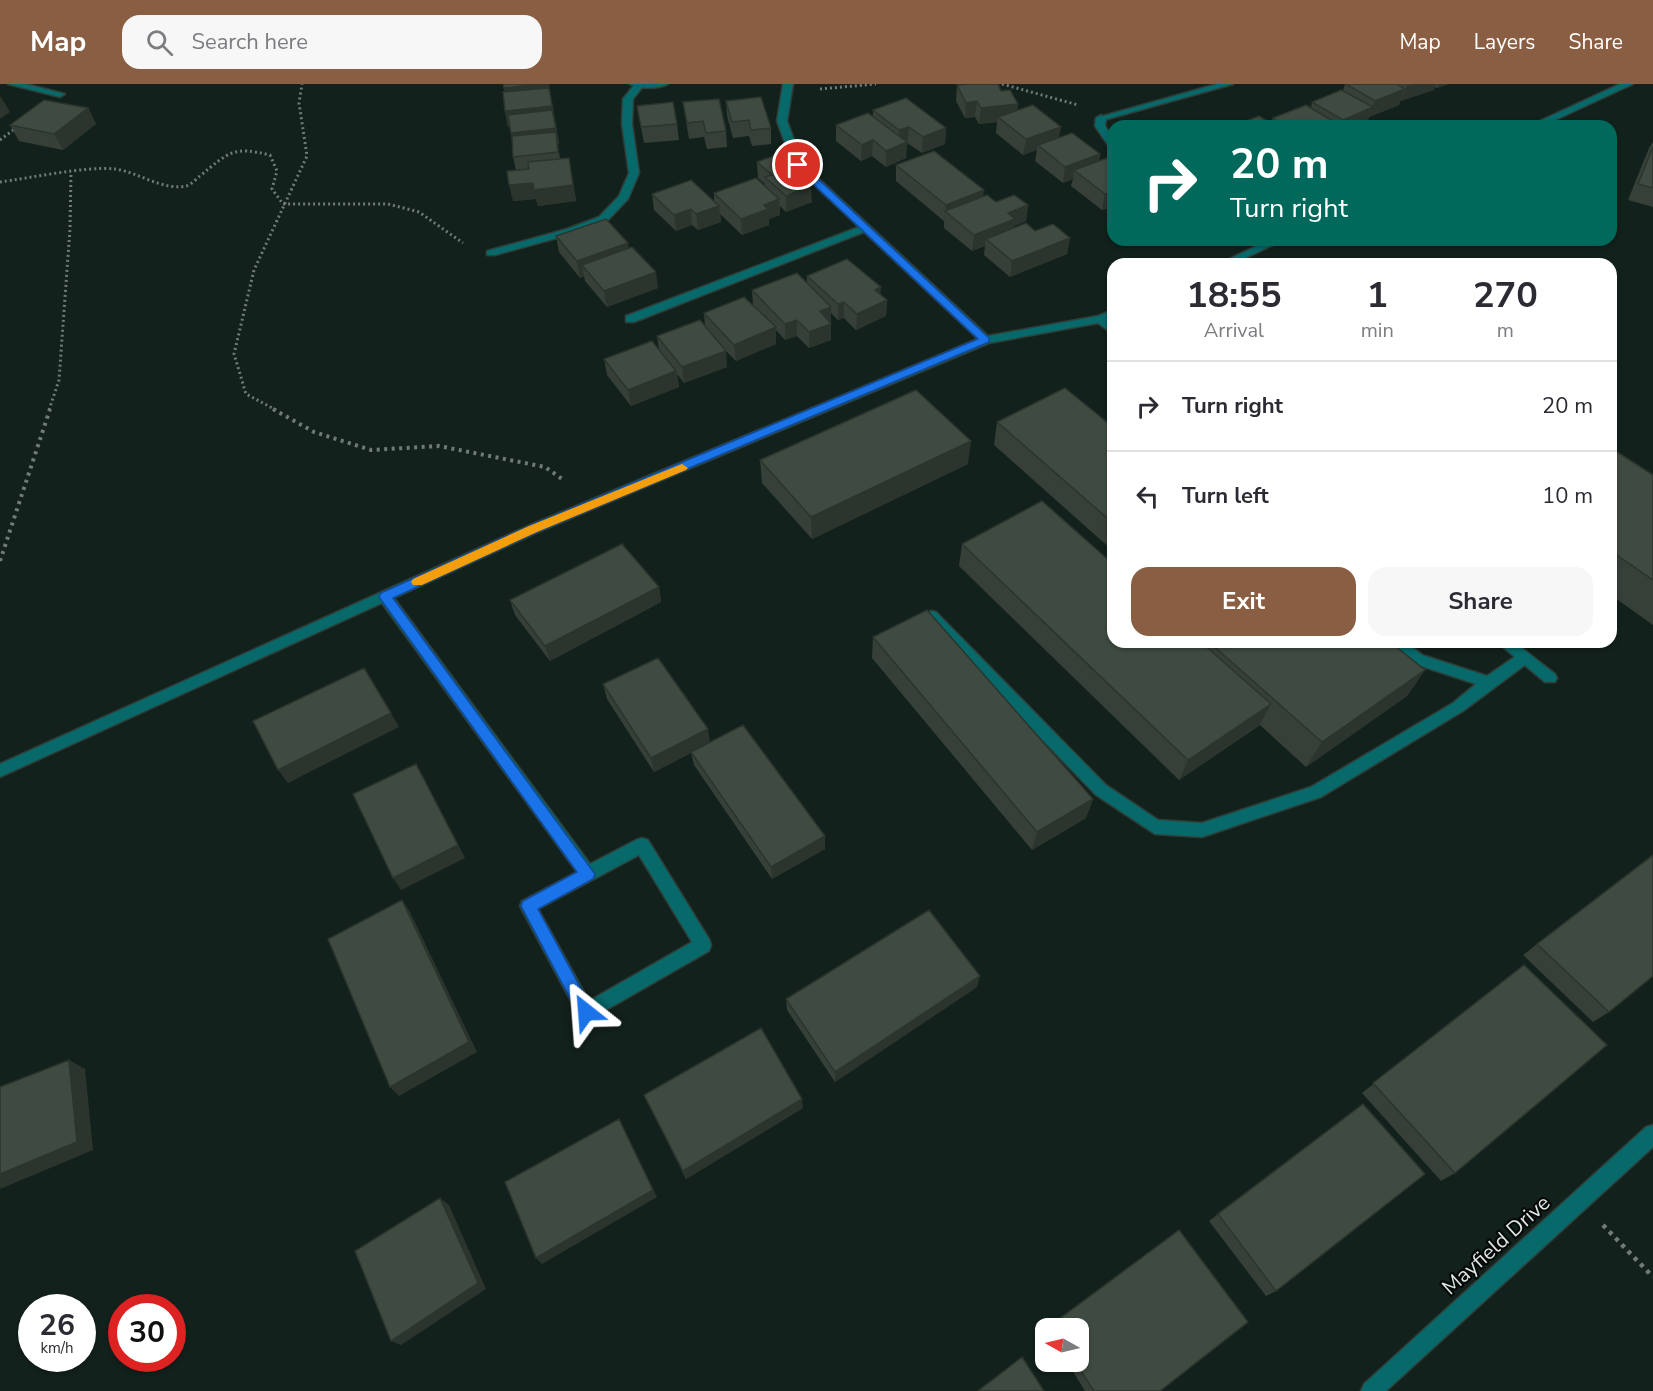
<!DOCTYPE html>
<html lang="en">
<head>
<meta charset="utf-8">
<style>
  body { margin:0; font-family:"Nunito Sans",sans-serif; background:#f7f7f7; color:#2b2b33; height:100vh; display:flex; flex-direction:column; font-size:22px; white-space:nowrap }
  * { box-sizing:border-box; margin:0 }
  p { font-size:20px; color:#7c7c81 }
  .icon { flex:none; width:33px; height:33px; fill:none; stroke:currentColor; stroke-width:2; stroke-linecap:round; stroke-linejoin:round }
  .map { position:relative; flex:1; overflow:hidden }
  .side { position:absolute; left:1107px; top:174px; width:510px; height:390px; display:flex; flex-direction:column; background:#fff; border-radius:18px; box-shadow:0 2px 4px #0004 }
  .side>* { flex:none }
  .guide { position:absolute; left:1107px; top:36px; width:510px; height:126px; border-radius:18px; box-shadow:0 2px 4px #0004; background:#00695c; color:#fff; overflow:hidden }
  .needle { width:39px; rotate:278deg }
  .buttons { position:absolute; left:1035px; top:1234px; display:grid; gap:12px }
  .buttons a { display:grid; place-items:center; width:54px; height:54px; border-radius:12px; background:#fff; box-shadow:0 2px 4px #0004; font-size:30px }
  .speed { position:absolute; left:18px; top:1210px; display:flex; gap:12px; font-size:30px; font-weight:700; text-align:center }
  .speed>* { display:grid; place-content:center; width:78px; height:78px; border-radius:50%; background:#fff; box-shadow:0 2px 4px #0004; line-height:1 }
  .speed small { font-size:15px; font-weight:400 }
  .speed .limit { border:9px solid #d22; background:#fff; color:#111 }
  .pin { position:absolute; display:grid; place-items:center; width:51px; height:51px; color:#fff; margin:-26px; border:3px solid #fff; border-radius:50%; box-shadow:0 2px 6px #0007 }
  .me { position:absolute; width:66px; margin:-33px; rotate:332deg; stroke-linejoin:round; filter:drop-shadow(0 0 4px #0008) }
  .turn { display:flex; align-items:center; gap:21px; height:126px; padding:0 24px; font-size:27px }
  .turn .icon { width:78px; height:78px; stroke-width:2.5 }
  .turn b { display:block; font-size:42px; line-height:51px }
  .eta { display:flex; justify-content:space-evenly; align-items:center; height:102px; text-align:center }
  .eta b { font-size:36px; font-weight:700; line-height:42px }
  .button { display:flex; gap:12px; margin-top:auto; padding:12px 24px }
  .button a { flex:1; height:69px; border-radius:18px; background:#8a5e43; color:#fff; font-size:24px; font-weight:700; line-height:69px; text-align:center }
  .button a+a { background:#f7f7f7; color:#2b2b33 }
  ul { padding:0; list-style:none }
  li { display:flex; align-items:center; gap:18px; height:90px; padding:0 24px; border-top:2px solid #e1e1e2 }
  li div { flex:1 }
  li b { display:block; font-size:22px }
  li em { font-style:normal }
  header { display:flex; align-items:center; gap:36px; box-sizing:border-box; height:84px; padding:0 30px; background:#8a5e43; color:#fff }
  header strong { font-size:28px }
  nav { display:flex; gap:33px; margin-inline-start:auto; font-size:21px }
  .search { width:420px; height:54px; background:#f7f7f7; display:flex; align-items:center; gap:15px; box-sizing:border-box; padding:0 21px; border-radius:18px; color:#7c7c81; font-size:22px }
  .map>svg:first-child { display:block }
</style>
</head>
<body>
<header>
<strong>Map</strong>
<div class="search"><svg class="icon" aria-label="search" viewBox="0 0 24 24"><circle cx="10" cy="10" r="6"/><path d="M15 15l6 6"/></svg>Search here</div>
<nav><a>Map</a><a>Layers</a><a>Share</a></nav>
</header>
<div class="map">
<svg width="1653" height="1307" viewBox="0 0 1653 1307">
  <rect width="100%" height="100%" fill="#12211c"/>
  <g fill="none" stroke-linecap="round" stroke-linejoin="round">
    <defs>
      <path id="lane" d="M 635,0 L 644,1 L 633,15 L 632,40 L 639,89 L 628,115 L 607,137 L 575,149 L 495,171 L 487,171 L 487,167 L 567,145 L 599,133 L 619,112 L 629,89 L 622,40 L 623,15 Z
        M 1101,31 L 1106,34 L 1105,42 L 1113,54 L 1113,65 L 1110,64 L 1095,42 L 1096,34 Z
        M 931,527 L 936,528 L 1106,701 L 1158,736 L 1202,739 L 1311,703 L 1453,619 L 1476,600 L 1412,579 L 1389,558 L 1406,558 L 1422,571 L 1487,592 L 1519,570 L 1529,570 L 1531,574 L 1529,578 L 1463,627 L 1321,713 L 1202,753 L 1155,750 L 1096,711 L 926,536 L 924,532 Z"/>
      <path id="street" d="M 8,0 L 26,0 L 65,10 L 60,13 Z
        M 630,0 L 668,0 C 659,5 639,5 630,0 Z
        M 783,0 L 793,0 L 787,37 L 803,80 L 988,252 L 1098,232 L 1113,226 L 1113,234 L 1108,236 L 1113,240 L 1113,250 L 1098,239 L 989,259 L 538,448 L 394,514 L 590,780 L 636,756 L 642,754 L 648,756 L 709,855 L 711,861 L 709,867 L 592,934 L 586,936 L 580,934 L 520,822 L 522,817 L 577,788 L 382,519 L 0,693 L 0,680 L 528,442 L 978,255 L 864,148 L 634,238 L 626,238 L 626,232 L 859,143 L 793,81 L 777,37 ZM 639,771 L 692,858 L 589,917 L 538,825 Z
        M 1217,0 L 1233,0 L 1104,36 L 1096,34 Z
        M 1620,0 L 1633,0 L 1542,42 L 1529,42 Z
        M 1269,156 L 1283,156 L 1233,180 L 1219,180 Z
        M 1497,558 L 1514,558 L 1555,590 L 1557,594 L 1555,598 L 1545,598 Z
        M 1653,1041 L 1653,1063 L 1386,1307 L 1361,1307 L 1364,1300 L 1646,1043 Z"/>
    </defs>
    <!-- lane casing -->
    <use href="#lane" stroke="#2f3d38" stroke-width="3"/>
    <!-- street casing -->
    <use href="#street" stroke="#2f3d38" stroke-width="3"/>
    <!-- path-far2 -->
    <path stroke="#6e7b77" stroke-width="3" stroke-dasharray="2 3" stroke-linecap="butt" d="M 1002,0 L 1078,21
      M 820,5 L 876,0
      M 0,56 L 16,44
      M 0,98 C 31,94 85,82 115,85 C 138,88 163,107 186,102 C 191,101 196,95 200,92 C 229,68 233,62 270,71 L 277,87 L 272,105 L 283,120 L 388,120 L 419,128 L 463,159
      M 49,326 L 59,296 L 70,145 L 71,88
      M 276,326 L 246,310 L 234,270 L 254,186 L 307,72 L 299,19 L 302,0"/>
    <!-- path-far1 -->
    <path stroke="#6e7b77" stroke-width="4" stroke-dasharray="3 4.5" stroke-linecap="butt" d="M 273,325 L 314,348 L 371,366 L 439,362 L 545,383 L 565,397
      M 0,477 L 50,325"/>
    <!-- path -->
    <path stroke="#6e7b77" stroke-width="4.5" stroke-dasharray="4 5" stroke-linecap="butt" d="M 1603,1141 L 1653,1193"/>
    <!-- lane -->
    <use href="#lane" fill="#07696a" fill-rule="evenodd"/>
    <!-- street -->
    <use href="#street" fill="#07696a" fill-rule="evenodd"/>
  </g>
  <!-- wall -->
  <path fill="#364038" d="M 503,0 L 549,0 L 559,60 L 558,60 L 560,75 L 572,90 L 576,117 L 538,122 L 536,115 L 513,117 L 516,86 L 513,73 L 512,54 L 510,43 L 508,43 L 505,27 L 505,8 Z
    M 1345,0 L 1449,0 L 1437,4 L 1435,3 L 1434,6 L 1400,17 L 1399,21 L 1369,33 L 1367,39 L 1359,42 L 1240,42 L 1241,39 L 1271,39 L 1273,34 L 1311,24 L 1312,18 L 1343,6 Z
    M 957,1 L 1001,7 L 1018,20 L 1017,26 L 1059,53 L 1100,70 L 1099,77 L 1113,75 L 1113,131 L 1109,129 L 1111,123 L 1102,126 L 1071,102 L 1073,95 L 1063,99 L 1035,77 L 1037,66 L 1023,71 L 996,49 L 997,38 L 979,40 L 975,33 L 965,34 L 956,17 Z
    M 726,17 L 771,44 L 771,60 L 752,62 L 749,52 L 733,54 L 727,32 Z
    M 683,18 L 726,47 L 727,63 L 707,65 L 704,53 L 689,55 Z
    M 637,22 L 677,40 L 679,56 L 644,59 Z
    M 88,24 L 96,40 L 63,66 L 19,57 L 10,41 Z
    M 873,26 L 946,44 L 945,60 L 922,69 L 907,59 L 906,74 L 886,83 L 872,72 L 861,77 L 836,57 L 836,41 L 873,32 Z
    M 1653,58 L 1653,123 L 1628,116 L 1649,64 Z
    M 757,78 L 812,118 L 786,128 L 780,122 L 780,131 L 769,135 L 769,141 L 742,151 L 720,130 L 721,138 L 698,146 L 692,141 L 676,147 L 654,126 L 652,110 L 714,117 L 714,109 L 765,102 L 765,100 L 758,94 Z
    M 896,81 L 996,118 L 1028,121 L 1026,137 L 1014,142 L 1014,144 L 1035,147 L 1070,154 L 1067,170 L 1010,193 L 984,171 L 985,162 L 972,167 L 944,144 L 944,137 L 896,97 Z
    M 556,152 L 629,164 L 658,204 L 607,223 L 585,197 L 584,192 L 580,194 L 559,168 Z
    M 1149,156 L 1165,156 L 1155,160 Z
    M 807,192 L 881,211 L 887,216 L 886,232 L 856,246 L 844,234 L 838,236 L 831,229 L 831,256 L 809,264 L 797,252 L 785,256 L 776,246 L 776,260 L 736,277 L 722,263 L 727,283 L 684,299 L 677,290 L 679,303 L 631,322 L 607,291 L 604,275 L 659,266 L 657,252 L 705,242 L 704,229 L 753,222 L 752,206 L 807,198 Z
    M 997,338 L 1113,343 L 1113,558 L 1390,558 L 1425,586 L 1407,612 L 1306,683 L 1260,641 L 1179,696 L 959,482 L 962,460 L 1107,475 L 1108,469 L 1112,466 L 994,361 Z
    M 1611,364 L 1653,391 L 1653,541 L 1611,511 Z
    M 760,376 L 968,380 L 812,455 L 762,399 Z
    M 659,503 L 661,518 L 550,577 L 515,531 L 510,516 Z
    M 873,553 L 1093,715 L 1086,734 L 1032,766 L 872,574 Z
    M 603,600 L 710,658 L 825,752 L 825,765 L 772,795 L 694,681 L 691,669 L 654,688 L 607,615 Z
    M 1537,860 L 1609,928 L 1593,938 L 1523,871 Z
    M 1524,881 L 1455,1089 L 1441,1097 L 1362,1009 Z
    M 977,903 L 835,998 L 787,926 L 786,915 Z
    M 644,1011 L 803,1024 L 686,1095 Z
    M 1363,1020 L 1276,1207 L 1266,1212 L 1209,1137 Z
    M 1179,1146 L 1248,1238 L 1160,1307 L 1085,1307 L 1067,1278 L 1078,1278 L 1078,1245 L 1047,1245 Z"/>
  <!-- shaded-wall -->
  <path fill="#2c342e" d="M 538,0 L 549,0 L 559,60 L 558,60 L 561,85 L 558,68 L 514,65 L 511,49 L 555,38 L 508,43 L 505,27 L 507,20 L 504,4 Z
    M 1412,0 L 1436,0 L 1434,6 L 1401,17 L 1407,2 Z
    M 1438,0 L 1449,0 L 1437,4 Z
    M 1405,5 L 1399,21 L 1369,33 L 1367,39 L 1359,42 L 1341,42 L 1343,36 L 1372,23 L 1375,17 Z
    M 0,13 L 1,13 L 10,28 L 0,35 Z
    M 977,17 L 975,33 L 965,34 L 966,19 Z
    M 1018,20 L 1016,36 L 998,33 L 997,38 L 979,40 L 981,24 Z
    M 88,24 L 96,40 L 63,66 L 54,50 Z
    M 909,43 L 906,74 L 886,83 L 886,67 L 898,62 L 899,46 Z
    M 1061,43 L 1058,59 L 1038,61 L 1037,66 L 1023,71 L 1026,55 Z
    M 946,44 L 945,60 L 922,69 L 923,53 Z
    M 873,56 L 872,72 L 861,77 L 862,61 Z
    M 1100,70 L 1097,87 L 1074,86 L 1073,95 L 1063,99 L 1065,83 Z
    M 569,74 L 576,117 L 538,122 L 536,115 L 513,117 L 509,101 Z
    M 811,102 L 812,118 L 786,128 L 786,112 Z
    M 984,106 L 982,122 L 945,127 L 944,137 L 946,121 Z
    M 1113,107 L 1113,113 L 1111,123 L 1102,126 L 1105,110 Z
    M 779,115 L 780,131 L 769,135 L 769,141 L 742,151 L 741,135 L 764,121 Z
    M 1028,121 L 1026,137 L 1014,142 L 1013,151 L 986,155 L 985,162 L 972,167 L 974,151 L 1008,129 Z
    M 719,122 L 721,138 L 698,146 L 696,130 Z
    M 691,125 L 692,141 L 676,147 L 674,131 Z
    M 1070,154 L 1067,170 L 1010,193 L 1012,177 Z
    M 1157,156 L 1165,156 L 1155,160 Z
    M 628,159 L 630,175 L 582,181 L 584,192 L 580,194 L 577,177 Z
    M 656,188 L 658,204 L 607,223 L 604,207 Z
    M 881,203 L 880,219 L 887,216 L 886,232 L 856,246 L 857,230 L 875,206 Z
    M 844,218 L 844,234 L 838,236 L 838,220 Z
    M 831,223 L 831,239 L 820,227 Z
    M 797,236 L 797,252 L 785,256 L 785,240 Z
    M 831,240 L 831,256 L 809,264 L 809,248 Z
    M 776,243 L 776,260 L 736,277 L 734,261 Z
    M 726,267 L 727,283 L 684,299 L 682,283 Z
    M 676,287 L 679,303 L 631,322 L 628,306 Z
    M 971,357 L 968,380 L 812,455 L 811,433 Z
    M 659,503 L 661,518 L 550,577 L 545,562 Z
    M 1425,586 L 1407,612 L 1306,683 L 1322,658 Z
    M 1271,620 L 1260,640 L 1179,696 L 1188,676 Z
    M 391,629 L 399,643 L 288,699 L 278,686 Z
    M 708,645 L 710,659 L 654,688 L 651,674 Z
    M 416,680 L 465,774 L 401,806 L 393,794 Z
    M 1093,715 L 1086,734 L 1032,766 L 1037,748 Z
    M 825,752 L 825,765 L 772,795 L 771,783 Z
    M 402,816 L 410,828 L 477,968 L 399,1012 L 390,1003 Z
    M 980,892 L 977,903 L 835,998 L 835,988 Z
    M 69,976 L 85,985 L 93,1066 L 0,1105 L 0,1090 Z
    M 802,1015 L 803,1024 L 686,1095 L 683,1087 Z
    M 619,1035 L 657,1113 L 542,1180 L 536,1174 Z
    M 440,1114 L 449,1121 L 486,1205 L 401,1261 L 391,1257 Z"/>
  <!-- building -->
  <path fill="#3f4b41" stroke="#2c342e" stroke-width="1.5" d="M 503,0 L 538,0 L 504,4 Z
    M 968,0 L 998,0 L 1001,7 L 1010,6 L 1018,20 L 981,24 L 977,17 L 966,19 L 957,1 Z
    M 1346,0 L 1397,0 L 1405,5 L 1375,17 Z
    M 549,4 L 552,22 L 505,27 L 503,8 Z
    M 1341,6 L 1373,23 L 1343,36 L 1312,18 Z
    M 761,13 L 771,44 L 751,46 L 749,36 L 732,38 L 726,17 Z
    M 906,14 L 946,44 L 923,53 L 909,43 L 899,46 L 873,26 Z
    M 719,15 L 726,47 L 706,49 L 703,37 L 687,39 L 683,18 Z
    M 44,16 L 88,24 L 54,50 L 10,41 Z
    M 673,18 L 677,40 L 641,43 L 637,22 Z
    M 1033,21 L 1061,43 L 1026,55 L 998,33 Z
    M 1306,21 L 1336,39 L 1329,42 L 1285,42 L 1273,34 Z
    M 552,26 L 556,44 L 511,49 L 508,31 Z
    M 868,29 L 907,58 L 886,67 L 873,56 L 862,61 L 836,41 Z
    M 1259,32 L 1275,42 L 1246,42 L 1241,39 Z
    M 556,48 L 558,68 L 513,73 L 512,52 Z
    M 1072,49 L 1100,70 L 1065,83 L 1038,61 Z
    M 1653,63 L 1653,104 L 1638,100 Z
    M 934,67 L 984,106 L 946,121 L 896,81 Z
    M 776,71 L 811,102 L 786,112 L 765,93 L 772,91 L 757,78 Z
    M 1110,73 L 1113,75 L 1113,107 L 1105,110 L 1074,86 Z
    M 569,74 L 573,101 L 534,106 L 533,99 L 509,101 L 507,87 L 529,85 L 528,78 Z
    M 756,94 L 779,115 L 764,121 L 768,125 L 741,135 L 714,109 Z
    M 691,96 L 719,122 L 696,130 L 691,125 L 674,131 L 652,110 Z
    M 987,111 L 996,118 L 1014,111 L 1028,121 L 1008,129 L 1015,135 L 974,151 L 945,127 Z
    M 606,135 L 628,159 L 577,177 L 556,152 Z
    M 1026,139 L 1035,147 L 1053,140 L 1070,154 L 1012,177 L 986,155 Z
    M 632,163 L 656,188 L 604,207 L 582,181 Z
    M 847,175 L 881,203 L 875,206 L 887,216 L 857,230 L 844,218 L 838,220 L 807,192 Z
    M 797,189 L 831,223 L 820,227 L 831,240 L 809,248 L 797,236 L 785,240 L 752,206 Z
    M 744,213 L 776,243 L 734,261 L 704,229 Z
    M 700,236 L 726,267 L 682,283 L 657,252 Z
    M 652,257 L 676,287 L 628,306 L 604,275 Z
    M 1065,304 L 1113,343 L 1113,439 L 997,338 Z
    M 916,306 L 971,357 L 811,433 L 760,376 Z
    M 1611,364 L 1653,391 L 1653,496 L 1611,467 Z
    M 1042,417 L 1113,480 L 1113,558 L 1201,558 L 1271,620 L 1188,676 L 962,460 Z
    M 622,460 L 659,503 L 545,562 L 510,516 Z
    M 1113,466 L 1113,473 L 1108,469 Z
    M 927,526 L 1093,715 L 1037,748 L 873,553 Z
    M 1209,558 L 1390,558 L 1425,586 L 1322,658 Z
    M 658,574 L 708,645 L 651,674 L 603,600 Z
    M 364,584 L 391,629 L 278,686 L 253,637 Z
    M 743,641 L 825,752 L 771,783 L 691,668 Z
    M 416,680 L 458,761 L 393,794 L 353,710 Z
    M 1653,771 L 1653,892 L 1609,928 L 1537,860 Z
    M 402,816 L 469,958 L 390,1003 L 328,855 Z
    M 929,826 L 980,892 L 835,988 L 786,915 Z
    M 1524,881 L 1607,961 L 1455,1089 L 1373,999 Z
    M 761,944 L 802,1015 L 683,1087 L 644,1011 Z
    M 69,976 L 77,1058 L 0,1090 L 0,1003 Z
    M 1363,1020 L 1425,1090 L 1276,1207 L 1218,1130 Z
    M 619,1035 L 653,1106 L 536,1174 L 505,1098 Z
    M 440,1114 L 478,1199 L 391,1257 L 355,1167 Z
    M 1179,1146 L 1248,1238 L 1160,1307 L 1094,1307 L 1075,1278 L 1078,1278 L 1078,1245 L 1054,1245 L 1051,1241 Z
    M 1022,1273 L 1044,1307 L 978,1307 Z"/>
  <!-- route -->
  <path fill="#1a73e8" stroke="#114b97" stroke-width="1.5" d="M 795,79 L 801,79 L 989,254 L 989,258 L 537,448 L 393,514 L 595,790 L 593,795 L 538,825 L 591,923 L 594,928 L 591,933 L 586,936 L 580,933 L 521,822 L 523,817 L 577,788 L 379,513 L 381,509 L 529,442 L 978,255 L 795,83 Z"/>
  <!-- slow -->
  <path fill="#f59e0b" d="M 682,380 L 688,384 L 686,386 L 537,448 L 422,501 L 413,501 L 411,498 L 413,495 L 529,442 Z"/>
  <g text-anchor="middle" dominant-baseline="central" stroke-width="4.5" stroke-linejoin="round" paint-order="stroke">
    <!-- near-street labels -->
    <g font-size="21" fill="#dfe8e5" stroke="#040907">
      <text transform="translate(1496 1161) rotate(-42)">Mayfield Drive</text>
    </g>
  </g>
</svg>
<div class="buttons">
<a><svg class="needle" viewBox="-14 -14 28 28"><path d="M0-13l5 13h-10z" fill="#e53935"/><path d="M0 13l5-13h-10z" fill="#7c7c81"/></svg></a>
</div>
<div class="speed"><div>26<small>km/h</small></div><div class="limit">30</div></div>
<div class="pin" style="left:798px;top:81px;background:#d93025"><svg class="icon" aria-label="arrive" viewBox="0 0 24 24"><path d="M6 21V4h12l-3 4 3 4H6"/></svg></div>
<svg class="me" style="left:586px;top:928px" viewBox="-20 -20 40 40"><path d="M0-17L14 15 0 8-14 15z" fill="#1a73e8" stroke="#fff" stroke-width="4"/></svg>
<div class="guide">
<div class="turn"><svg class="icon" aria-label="right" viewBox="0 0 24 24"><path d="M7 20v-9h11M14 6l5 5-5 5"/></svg><div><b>20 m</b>Turn right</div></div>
</div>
<section class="side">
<div class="eta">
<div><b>18:55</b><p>Arrival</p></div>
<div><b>1</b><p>min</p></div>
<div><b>270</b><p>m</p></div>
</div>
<ul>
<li><svg class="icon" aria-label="right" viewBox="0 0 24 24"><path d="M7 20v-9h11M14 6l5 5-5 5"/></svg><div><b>Turn right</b></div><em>20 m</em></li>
<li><svg class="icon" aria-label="left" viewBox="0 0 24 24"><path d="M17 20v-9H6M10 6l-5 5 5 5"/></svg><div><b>Turn left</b></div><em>10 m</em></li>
</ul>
<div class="button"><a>Exit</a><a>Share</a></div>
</section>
</div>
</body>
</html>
